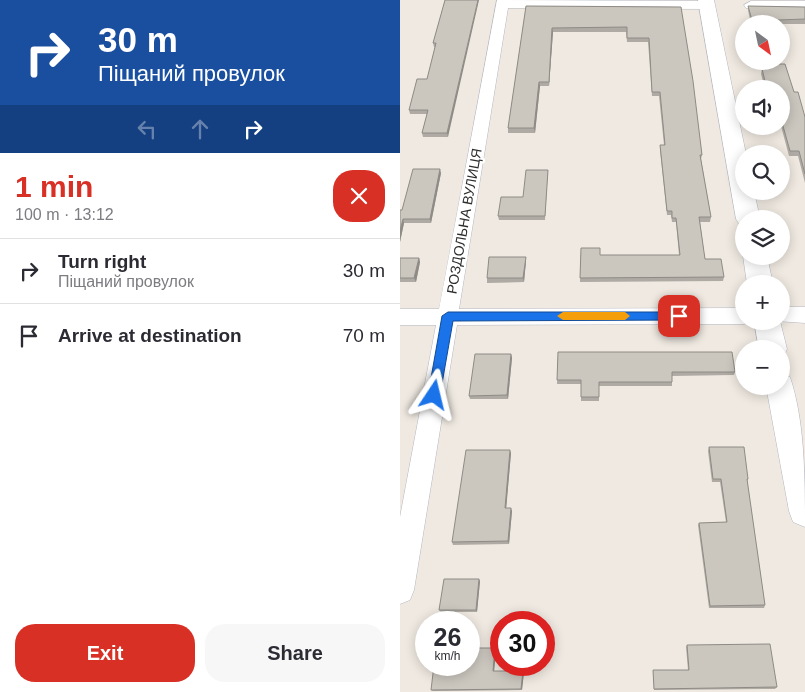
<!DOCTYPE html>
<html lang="en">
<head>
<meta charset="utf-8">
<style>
  body { margin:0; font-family:Helvetica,sans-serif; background:#f7f7f7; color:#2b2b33; height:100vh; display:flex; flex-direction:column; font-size:19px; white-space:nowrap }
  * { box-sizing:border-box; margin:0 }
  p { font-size:16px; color:#7c7c81 }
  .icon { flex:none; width:28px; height:28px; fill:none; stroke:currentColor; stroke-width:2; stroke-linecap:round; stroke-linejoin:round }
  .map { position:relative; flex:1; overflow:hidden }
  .side { display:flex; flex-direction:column; background:#fff; width:400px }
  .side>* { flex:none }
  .banner { background:#1a4fa0; color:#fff; overflow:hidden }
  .needle { width:32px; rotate:147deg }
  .controls { position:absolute; left:335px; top:15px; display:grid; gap:10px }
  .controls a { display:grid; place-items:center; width:55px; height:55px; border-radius:50%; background:#fff; box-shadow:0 2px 12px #0003; font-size:25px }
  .speed { position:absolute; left:15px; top:611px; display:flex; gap:10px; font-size:25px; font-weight:700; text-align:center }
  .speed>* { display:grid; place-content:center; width:65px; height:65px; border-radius:50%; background:#fff; box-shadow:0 2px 12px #0003; line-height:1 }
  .speed small { font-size:12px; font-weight:400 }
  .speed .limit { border:8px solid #d22; background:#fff; color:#111 }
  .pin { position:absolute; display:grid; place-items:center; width:42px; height:42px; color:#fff; margin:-21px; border-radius:10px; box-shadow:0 2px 8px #0006 }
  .me { position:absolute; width:55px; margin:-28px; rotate:10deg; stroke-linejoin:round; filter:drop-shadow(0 0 4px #0008) }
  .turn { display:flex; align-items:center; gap:18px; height:105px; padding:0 15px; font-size:22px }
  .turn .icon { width:65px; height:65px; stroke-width:2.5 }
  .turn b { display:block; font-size:35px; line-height:42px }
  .lanes { display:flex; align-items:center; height:48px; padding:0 15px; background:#0003; justify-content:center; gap:25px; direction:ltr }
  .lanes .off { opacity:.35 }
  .round { display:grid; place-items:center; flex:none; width:52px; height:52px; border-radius:20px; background:#f7f7f7 }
  .head { display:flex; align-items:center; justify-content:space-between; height:85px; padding:0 15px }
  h1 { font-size:30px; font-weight:600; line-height:38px; color:#d93025 }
  .primary-button { display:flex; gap:10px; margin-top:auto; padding:10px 15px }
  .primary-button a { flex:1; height:58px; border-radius:20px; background:#d93025; color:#fff; font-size:20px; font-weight:600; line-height:58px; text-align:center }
  .primary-button a+a { background:#f7f7f7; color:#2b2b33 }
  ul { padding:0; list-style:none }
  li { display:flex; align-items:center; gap:15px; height:65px; padding:0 15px; border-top:1px solid #e1e1e2 }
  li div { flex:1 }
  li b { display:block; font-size:19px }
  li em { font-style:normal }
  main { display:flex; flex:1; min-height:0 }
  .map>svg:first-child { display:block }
</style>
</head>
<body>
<main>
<section class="side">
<div class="banner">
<div class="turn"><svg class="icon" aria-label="right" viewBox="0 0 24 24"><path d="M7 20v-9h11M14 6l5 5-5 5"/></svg><div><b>30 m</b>Піщаний провулок</div></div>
<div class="lanes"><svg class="icon off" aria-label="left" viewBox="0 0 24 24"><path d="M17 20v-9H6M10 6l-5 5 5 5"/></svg><svg class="icon off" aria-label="ahead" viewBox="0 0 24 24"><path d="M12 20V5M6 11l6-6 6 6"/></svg><svg class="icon" aria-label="right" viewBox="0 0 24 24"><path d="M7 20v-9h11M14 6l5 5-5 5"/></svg></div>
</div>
<div class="head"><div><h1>1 min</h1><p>100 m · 13:12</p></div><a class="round" style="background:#d93025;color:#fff"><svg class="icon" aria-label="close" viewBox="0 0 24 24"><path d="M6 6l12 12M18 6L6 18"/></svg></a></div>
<ul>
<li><svg class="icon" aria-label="right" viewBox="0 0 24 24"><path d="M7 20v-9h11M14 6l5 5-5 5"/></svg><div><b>Turn right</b><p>Піщаний провулок</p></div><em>30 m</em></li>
<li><svg class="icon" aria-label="arrive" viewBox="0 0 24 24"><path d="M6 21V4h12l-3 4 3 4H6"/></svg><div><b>Arrive at destination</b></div><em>70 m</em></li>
</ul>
<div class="primary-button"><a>Exit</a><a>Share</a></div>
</section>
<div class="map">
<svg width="405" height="692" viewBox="0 0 405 692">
  <rect width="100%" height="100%" fill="#efe9e1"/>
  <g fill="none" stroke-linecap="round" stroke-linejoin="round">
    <defs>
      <path id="street" d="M 97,0 L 307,1 L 314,5 L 307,9 L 108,8 L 59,309 L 344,308 L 344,321 L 351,321 L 344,324 L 57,325 L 14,590 L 10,600 L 0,604 L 0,517 L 36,325 L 0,325 L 0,309 L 39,309 Z
        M 351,1 L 405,1 L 405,9 L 346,8 L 344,5 Z
        M 381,307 L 405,307 L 405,323 L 376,321 L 381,321 Z"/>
      <path id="secondary" d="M 298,0 L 314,0 L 346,154 L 344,154 L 344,191 L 354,191 L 360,219 L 344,219 L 344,226 L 340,225 L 336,219 Z
        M 344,254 L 344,256 L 367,256 L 373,284 L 347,284 L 343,256 Z
        M 354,321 L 380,321 L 387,349 L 383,357 L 381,349 L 359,349 Z
        M 381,374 L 390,377 C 405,422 405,478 405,527 L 393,522 L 389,511 L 366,386 L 381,386 Z"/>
    </defs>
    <!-- street casing -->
    <use href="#street" stroke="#b4b7c1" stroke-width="1"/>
    <!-- secondary casing -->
    <use href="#secondary" stroke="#b4b7c1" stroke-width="1"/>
    <!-- street -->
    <use href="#street" fill="#fff" fill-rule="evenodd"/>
    <!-- secondary -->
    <use href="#secondary" fill="#fff" fill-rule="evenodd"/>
  </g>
  <!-- wall -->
  <path fill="#afaba4" d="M 45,0 L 48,137 L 23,137 L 22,133 L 27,114 L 10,114 L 9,110 L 27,79 L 35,47 L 34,47 L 33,43 Z
    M 126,6 L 281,7 L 302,155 L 301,159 L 311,217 L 310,222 L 300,222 L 305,259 L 324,277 L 323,281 L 180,282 L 181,248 L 200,255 L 279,255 L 276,222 L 272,222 L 271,215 L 267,215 L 260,150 L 260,145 L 264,145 L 259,96 L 252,96 L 248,42 L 227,42 L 226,32 L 153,32 L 149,86 L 140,86 L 135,133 L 108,133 L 108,128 Z
    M 348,6 L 405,7 L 405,24 L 351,24 L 348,10 Z
    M 381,30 L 386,47 L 385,51 L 381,51 Z
    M 365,64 L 394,92 L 405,117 L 405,183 L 398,156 L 389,156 L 381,126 L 381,89 L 365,89 L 361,74 L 362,69 L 364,69 Z
    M 148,170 L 145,220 L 99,220 L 98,216 L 123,197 Z
    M 41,173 L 31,223 L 4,223 L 0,242 L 0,210 L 2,210 Z
    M 126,257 L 126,261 L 124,282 L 87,283 L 87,278 Z
    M 0,258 L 19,258 L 20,262 L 16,282 L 0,282 Z
    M 158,352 L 335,372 L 334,375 L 272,376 L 272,386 L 199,386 L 199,401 L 181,401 L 181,384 L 157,384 Z
    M 111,354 L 112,358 L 108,399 L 70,399 L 69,396 Z
    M 309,447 L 348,479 L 347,482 L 365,605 L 364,608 L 309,608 L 298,525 L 299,523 L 326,522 L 320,482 L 312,482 L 308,451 Z
    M 111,453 L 106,508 L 112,511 L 109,544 L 53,545 L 52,542 Z
    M 80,581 L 77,612 L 41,612 L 39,610 Z
    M 287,645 L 377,687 L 375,689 L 254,690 L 253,670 L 288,670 L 286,647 Z
    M 95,648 L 96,649 L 94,671 L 123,671 L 124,672 L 122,690 L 33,691 L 31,690 Z"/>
  <!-- shaded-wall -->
  <path fill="#8e8b86" d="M 78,0 L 79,0 L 48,137 L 47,133 Z
    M 152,28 L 153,32 L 149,86 L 149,82 Z
    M 139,82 L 140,86 L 135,133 L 134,128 Z
    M 40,169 L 41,173 L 31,223 L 30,219 Z
    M 3,219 L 4,223 L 0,242 L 0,231 Z
    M 126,257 L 126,261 L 124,282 L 123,278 Z
    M 19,258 L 20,262 L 16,282 L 14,278 Z
    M 111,354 L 112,358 L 108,399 L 107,395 Z
    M 110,450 L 111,453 L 106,511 L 105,508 Z
    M 111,508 L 112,511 L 109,544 L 108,541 Z
    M 79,579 L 80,581 L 77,612 L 76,610 Z
    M 95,648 L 96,649 L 94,673 L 93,671 Z
    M 123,671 L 124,672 L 122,690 L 121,689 Z"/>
  <!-- building -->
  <path fill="#cbc7bf" stroke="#8e8b86" d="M 45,0 L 78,0 L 47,133 L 22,133 L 28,110 L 9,110 L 17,79 L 27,79 L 36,43 L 33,43 Z
    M 126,6 L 281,7 L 293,81 L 302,155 L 300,155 L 311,217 L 299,217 L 305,259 L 321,259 L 324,277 L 180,278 L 181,248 L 200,248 L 200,255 L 280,255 L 276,218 L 272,218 L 272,211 L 267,211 L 260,145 L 265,145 L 260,92 L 252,92 L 249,38 L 227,38 L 227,27 L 152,28 L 149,82 L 139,82 L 134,128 L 108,128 Z
    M 348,6 L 405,7 L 405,19 L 378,20 L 379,24 L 358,24 L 357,20 L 352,20 Z
    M 381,30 L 386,47 L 381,47 Z
    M 365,64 L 385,64 L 394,92 L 398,92 L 405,117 L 405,174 L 399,151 L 390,151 L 381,119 L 381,89 L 367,89 L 362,69 L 366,69 Z
    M 13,169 L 40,169 L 30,219 L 3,219 L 0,231 L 0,210 L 2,210 Z
    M 126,170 L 148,170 L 145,216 L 98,216 L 101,197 L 123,197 Z
    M 89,257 L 126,257 L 123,278 L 87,278 Z
    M 0,258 L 19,258 L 14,278 L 0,278 Z
    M 158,352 L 332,352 L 335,372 L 272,372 L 272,382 L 199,382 L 199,397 L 181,397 L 181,380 L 157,380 Z
    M 75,354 L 111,354 L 107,395 L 69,396 Z
    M 309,447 L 344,447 L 348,479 L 347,479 L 365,605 L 310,606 L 299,523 L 327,522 L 321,479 L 313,479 Z
    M 66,450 L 110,450 L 105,508 L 111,508 L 108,541 L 52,542 Z
    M 44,579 L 79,579 L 76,610 L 39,610 Z
    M 370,644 L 377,687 L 254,689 L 253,670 L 289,670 L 287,645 Z
    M 69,648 L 95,648 L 93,671 L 123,671 L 121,689 L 31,690 L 34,665 L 69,665 Z"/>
  <!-- route -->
  <path fill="#1a73e8" stroke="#114b97" d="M 48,312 L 279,312 L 284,316 L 279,320 L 53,321 L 40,395 L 34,400 L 28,395 L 42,316 Z"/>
  <!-- slow -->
  <path fill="#f59e0b" d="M 163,312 L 225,312 L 230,316 L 225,320 L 163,320 L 157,316 Z"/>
  <g text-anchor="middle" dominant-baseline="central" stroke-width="4.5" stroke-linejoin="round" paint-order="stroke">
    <!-- street labels -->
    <g font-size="14" fill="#2e2e2e" stroke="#fff">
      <text transform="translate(64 221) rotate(-80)">РОЗДОЛЬНА ВУЛИЦЯ</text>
    </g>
  </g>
</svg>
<div class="controls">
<a><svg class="needle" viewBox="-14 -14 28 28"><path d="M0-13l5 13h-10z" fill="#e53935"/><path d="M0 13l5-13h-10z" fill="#7c7c81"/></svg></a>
<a><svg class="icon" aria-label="sound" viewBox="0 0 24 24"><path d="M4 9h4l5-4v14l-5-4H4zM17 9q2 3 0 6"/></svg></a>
<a><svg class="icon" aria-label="search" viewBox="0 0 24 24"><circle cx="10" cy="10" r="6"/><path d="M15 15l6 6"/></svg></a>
<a><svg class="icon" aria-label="layers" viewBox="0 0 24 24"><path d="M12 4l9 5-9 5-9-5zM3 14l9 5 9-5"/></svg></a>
<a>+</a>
<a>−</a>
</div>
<div class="speed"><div>26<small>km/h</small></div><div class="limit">30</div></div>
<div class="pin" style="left:279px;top:316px;background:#d93025"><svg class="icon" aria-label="arrive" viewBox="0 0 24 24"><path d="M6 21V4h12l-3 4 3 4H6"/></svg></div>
<svg class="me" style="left:34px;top:395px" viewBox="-20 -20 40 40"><path d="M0-17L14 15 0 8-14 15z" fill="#1a73e8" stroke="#fff" stroke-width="4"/></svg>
</div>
</main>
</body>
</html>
